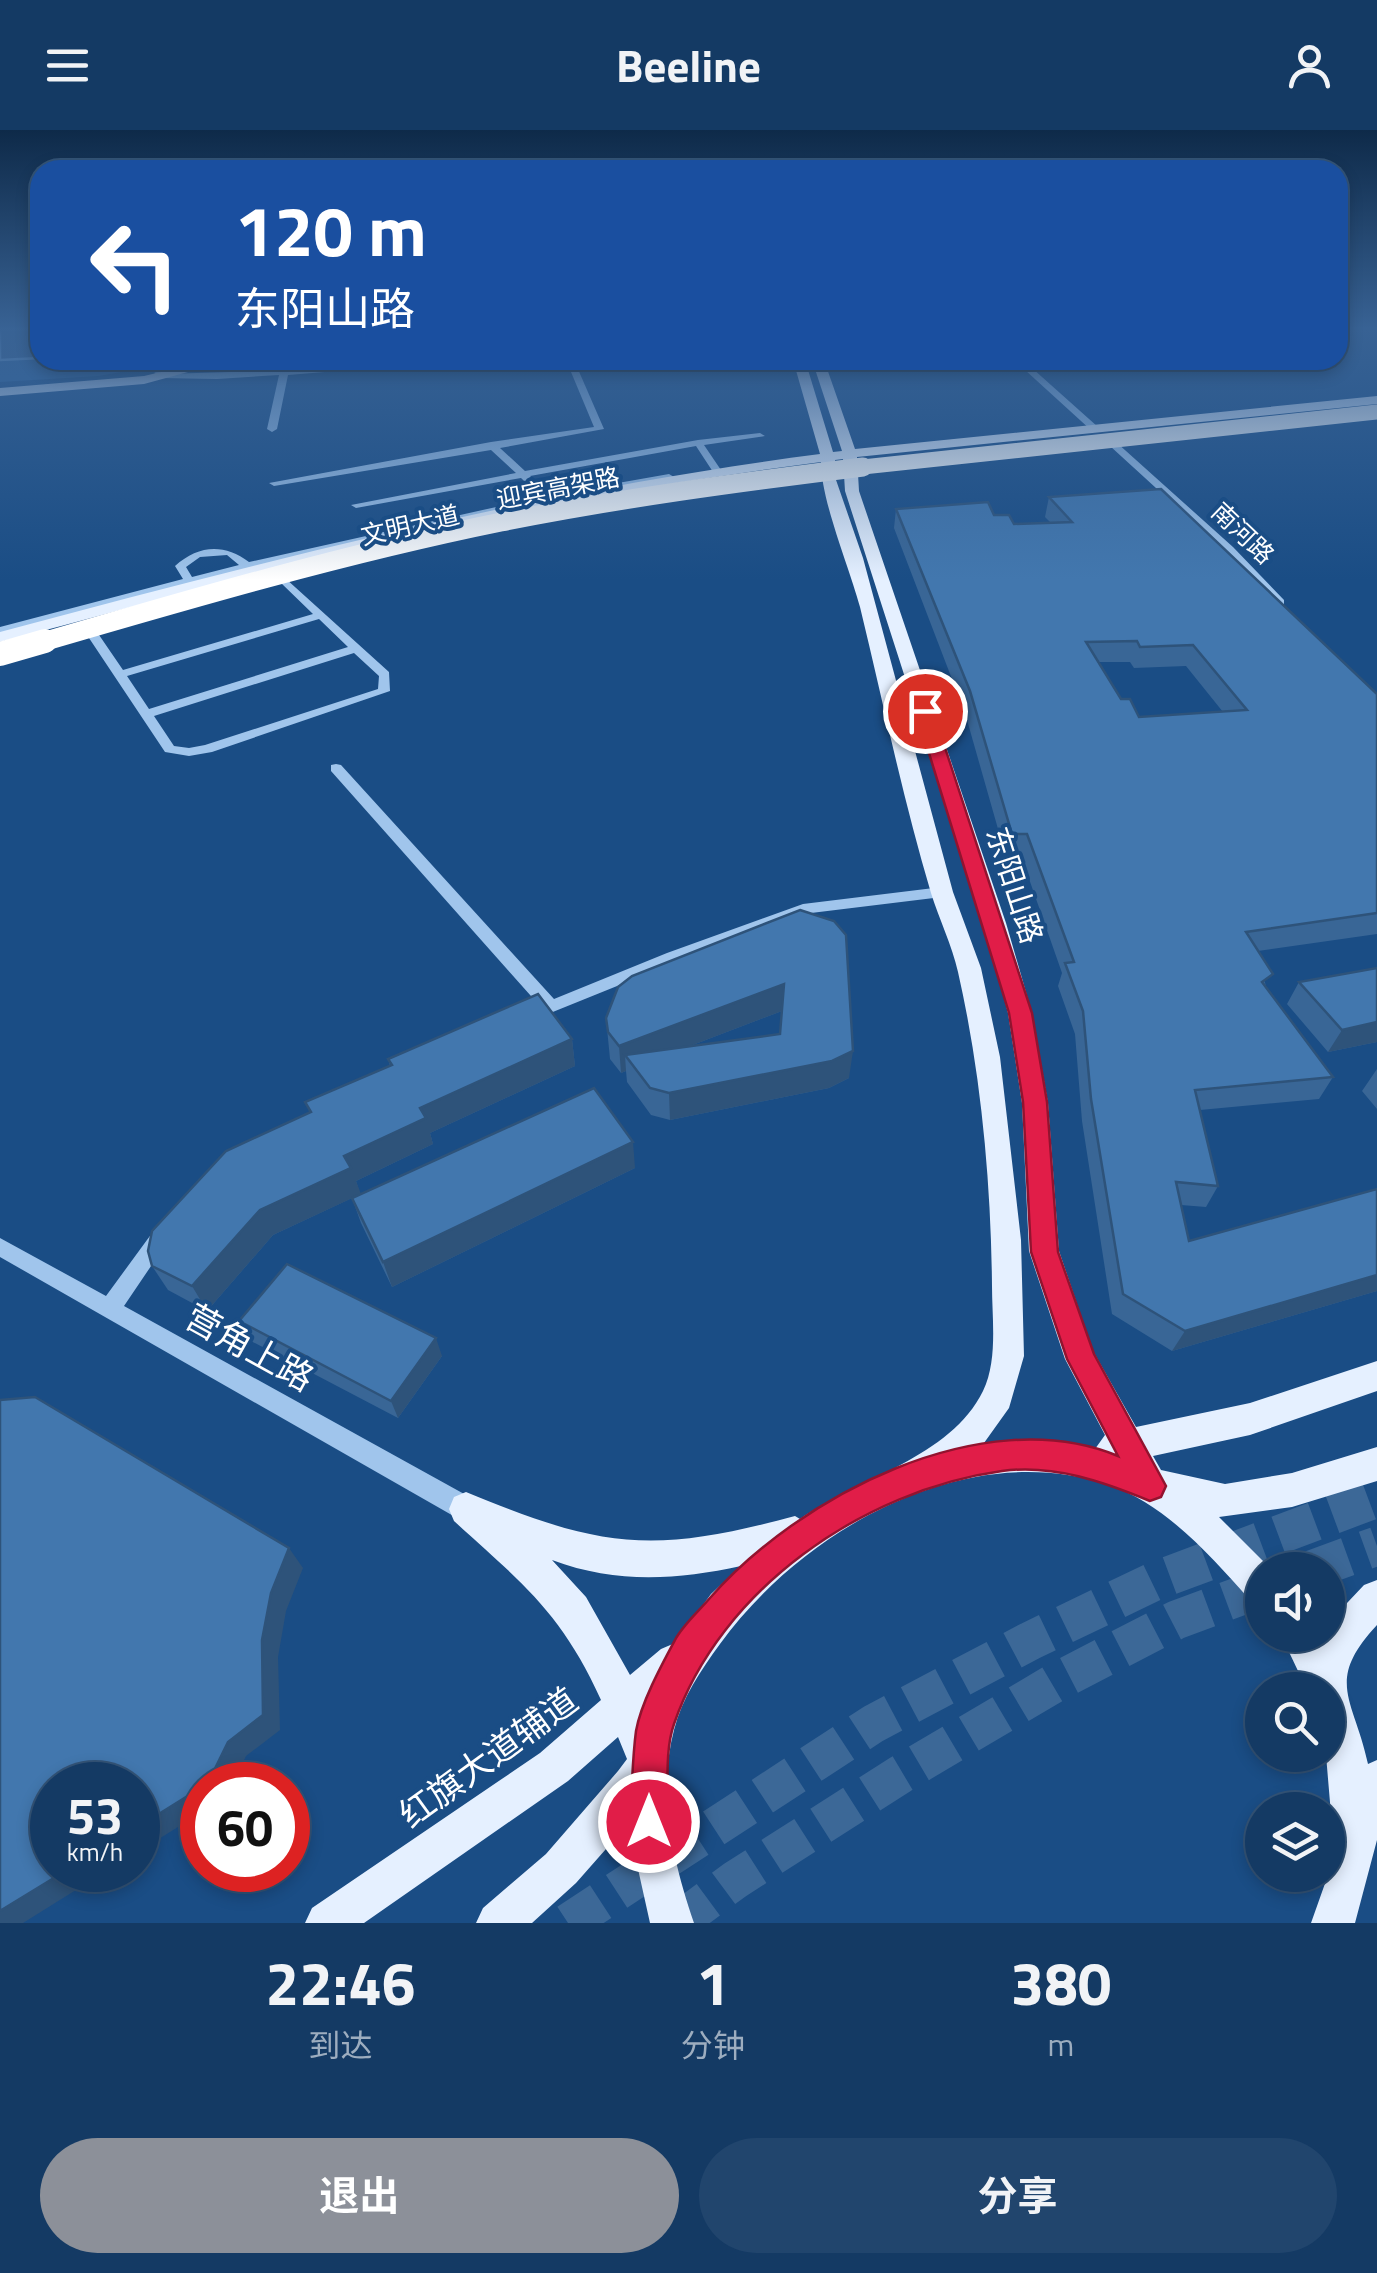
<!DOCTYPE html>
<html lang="zh">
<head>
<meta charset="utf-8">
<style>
  body { margin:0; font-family:"Titillium Web","Noto Sans SC",sans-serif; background:#21456d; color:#f1f3f6; height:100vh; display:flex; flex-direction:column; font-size:38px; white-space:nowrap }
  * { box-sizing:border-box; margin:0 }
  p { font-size:32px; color:#9dadbf }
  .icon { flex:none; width:55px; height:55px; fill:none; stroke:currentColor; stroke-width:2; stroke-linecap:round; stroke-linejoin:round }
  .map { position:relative; height:1793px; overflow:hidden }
  .side { display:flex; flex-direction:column; background:#143a64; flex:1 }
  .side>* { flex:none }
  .guide { position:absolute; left:30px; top:30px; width:1318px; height:210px; border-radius:30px; box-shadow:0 5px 15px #0003,0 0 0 2px #335478; background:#1a4fa0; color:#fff; overflow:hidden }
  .fabs { position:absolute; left:1245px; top:1422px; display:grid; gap:20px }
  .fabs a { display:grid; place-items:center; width:100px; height:100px; border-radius:50%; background:#143a64; box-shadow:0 5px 15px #0003,0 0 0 2px #335478; font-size:50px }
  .speed { position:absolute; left:30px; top:1632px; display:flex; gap:20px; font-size:50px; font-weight:700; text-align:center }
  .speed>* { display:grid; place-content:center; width:130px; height:130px; border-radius:50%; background:#143a64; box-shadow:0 5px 15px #0003,0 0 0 2px #335478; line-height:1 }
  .speed small { font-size:25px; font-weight:400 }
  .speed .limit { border:15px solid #d22; background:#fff; color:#111 }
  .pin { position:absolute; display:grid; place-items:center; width:85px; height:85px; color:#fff; margin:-42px; border:5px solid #fff; border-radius:50%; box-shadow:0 2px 10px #0007 }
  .me { position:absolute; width:110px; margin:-55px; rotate:0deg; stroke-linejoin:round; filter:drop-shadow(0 0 8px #0008) }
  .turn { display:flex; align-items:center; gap:35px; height:210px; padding:0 40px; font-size:45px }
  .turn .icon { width:130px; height:130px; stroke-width:2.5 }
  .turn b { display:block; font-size:70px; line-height:85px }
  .eta { display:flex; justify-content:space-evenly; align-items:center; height:170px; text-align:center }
  .eta b { font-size:60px; font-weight:700; line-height:70px }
  .primary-button { display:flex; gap:20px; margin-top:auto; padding:20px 40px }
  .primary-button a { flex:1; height:115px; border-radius:60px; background:#8c9099; color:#fff; font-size:40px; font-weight:700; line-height:115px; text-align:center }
  .primary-button a+a { background:#21456d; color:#f1f3f6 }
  header { display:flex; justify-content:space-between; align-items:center; height:130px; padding:0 40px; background:#143a64; font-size:45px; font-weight:700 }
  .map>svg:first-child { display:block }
</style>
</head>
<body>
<header><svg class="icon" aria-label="menu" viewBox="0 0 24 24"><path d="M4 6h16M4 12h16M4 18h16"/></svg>Beeline<svg class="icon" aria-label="person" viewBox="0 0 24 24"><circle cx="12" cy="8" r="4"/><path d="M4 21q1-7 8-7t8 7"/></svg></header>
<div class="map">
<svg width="1377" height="1793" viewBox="0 0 1377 1793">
  <rect width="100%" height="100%" fill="#1a4d85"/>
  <!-- green -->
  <path fill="#2d67a3" d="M 40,228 L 40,230 L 189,230 L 98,246 L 0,252 L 0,230 Z"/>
  <!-- water -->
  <path fill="#3f658e" stroke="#93c1ee" stroke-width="2.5" d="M 0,199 L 40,199 L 40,228 L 0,230 Z"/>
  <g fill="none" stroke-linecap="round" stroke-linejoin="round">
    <!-- major-tunnel -->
    <path stroke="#3c6897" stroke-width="39" stroke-dasharray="39 19" stroke-linecap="butt" d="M 1311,1440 L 1377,1416
      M 568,1793 L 873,1594 L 1030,1511 L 1155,1451 L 1377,1368
      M 677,1793 L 735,1750 L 901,1644 L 1058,1551 L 1176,1490 L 1262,1458"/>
    <!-- path -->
    <path stroke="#a0c5ec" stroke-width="5" stroke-dasharray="5 8" stroke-linecap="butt" d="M 1016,791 L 1045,788"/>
    <!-- minor -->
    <path fill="#a0c5ec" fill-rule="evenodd" d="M 245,230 L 254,230 L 260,236 L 282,240 L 471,230 L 288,245 L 277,299 L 272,302 L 267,299 L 279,245 L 217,249 L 161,248 L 154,243 L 158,241 L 163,244 L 262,241 L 254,240 Z
      M 566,230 L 574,230 L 604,299 L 500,318 L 525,341 L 698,310 L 760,303 L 765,306 L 704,315 L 723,343 L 721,345 L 715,345 L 696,316 L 530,346 L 550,365 L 669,344 L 674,347 L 500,381 L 333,418 L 0,505 L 0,497 L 183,449 L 175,436 C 198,415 224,413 249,432 L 541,367 L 521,348 L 356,378 L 351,375 L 516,343 L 491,320 L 274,356 L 269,353 L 491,312 L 594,297 ZM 227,425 L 239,435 L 192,447 L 186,437 L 200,427 Z
      M 1014,230 L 1023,230 L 1098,297 L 1098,301 L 1092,301 Z
      M 1110,312 L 1116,312 L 1233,417 L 1284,470 L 1284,474 L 1276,474 L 1225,421 L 1110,316 Z
      M 285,448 L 389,542 L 390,561 L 212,622 L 189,626 L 165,622 L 87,505 L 97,502 L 123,540 L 313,484 L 281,453 L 281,449 ZM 319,489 L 348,517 L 149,579 L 127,546 ZM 354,523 L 379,546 L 378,559 L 205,615 L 189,618 L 174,616 L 154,586 Z
      M 336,634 L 341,635 L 554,869 L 667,823 L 803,774 L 942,757 L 950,762 L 942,767 L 811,783 L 679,831 L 528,892 L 519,886 L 522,882 L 539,875 L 331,641 L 331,635 Z
      M 162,1096 L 169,1099 L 172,1105 L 124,1176 L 475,1370 L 478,1379 L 475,1388 L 466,1391 L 457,1388 L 0,1127 L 0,1108 L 106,1166 L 155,1099 Z"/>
    <!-- major -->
    <path fill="#e5f0ff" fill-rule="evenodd" d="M 212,230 L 232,230 L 144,254 L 0,266 L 0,258 L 144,246 Z
      M 793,230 L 805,230 L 833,322 L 842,321 L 812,230 L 824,230 L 855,319 L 1377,266 L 1377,274 L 857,327 L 859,361 L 1006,793 L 1032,883 L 1048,973 L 1059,1121 L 1093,1221 L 1136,1297 L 1250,1273 L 1377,1231 L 1377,1261 L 1250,1305 L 1153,1326 L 1161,1340 L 1225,1354 L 1292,1343 L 1377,1317 L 1377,1351 L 1292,1377 L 1219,1387 L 1272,1440 L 1262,1440 L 1262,1474 L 1249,1469 C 1211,1426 1165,1374 1109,1355 C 967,1307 803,1399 720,1514 C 701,1540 682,1568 674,1600 C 657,1665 673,1731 694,1793 L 650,1793 L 628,1694 L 576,1753 L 532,1793 L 476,1793 L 483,1778 L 546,1724 L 618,1641 L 627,1629 L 618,1607 L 568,1651 L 364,1793 L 305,1793 L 312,1778 L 540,1623 L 601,1570 C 561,1482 523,1454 454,1391 L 449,1379 L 454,1367 L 466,1362 C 601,1418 652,1425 795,1386 L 800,1389 C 857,1349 951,1327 983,1261 C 998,1230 992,1189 992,1156 C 991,1052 981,943 958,842 C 952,815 939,789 931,763 C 903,669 883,572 860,477 C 849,436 821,371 821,332 C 683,350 546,373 411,404 C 273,437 137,477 0,512 L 0,502 C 271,429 541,360 820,324 ZM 843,329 L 845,361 L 984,793 L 1008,883 L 1022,973 L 1029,1121 L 1065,1229 L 1105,1305 L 1095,1319 L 1043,1309 L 984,1313 L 1009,1278 L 1024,1226 L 1021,1110 L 1000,927 L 981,838 L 953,762 L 863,428 L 835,347 L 835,330 ZM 552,1430 C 616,1454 676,1450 741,1436 L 711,1464 L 675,1513 L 661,1519 L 630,1545 L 586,1467 Z
      M 1377,1450 L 1377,1495 C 1324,1552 1354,1568 1368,1634 L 1377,1630 L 1377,1710 L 1355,1793 L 1311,1793 L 1328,1745 L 1332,1696 L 1326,1625 L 1328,1560 L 1307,1560 L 1281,1505 L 1320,1505 L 1323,1510 L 1331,1490 L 1364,1455 Z"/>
    <!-- highway-bridge-far2 -->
    <path stroke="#fff" stroke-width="15" d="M 844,339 L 1377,282"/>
    <!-- highway-bridge-far1 -->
    <path stroke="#fff" stroke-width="19" d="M 36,514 C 190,469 344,424 501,392 C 621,368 742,352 863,337"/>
    <!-- highway-bridge -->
    <path stroke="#fff" stroke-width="24" d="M 0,524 L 45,511"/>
  </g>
  <!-- wall -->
  <path fill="#396696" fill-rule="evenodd" d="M 1049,367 L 1377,564 L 1377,804 L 1258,821 L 1266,857 L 1333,947 L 1319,969 L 1200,980 L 1218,1056 L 1206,1077 L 1181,1075 L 1189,1111 L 1377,1059 L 1377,1161 L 1172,1221 L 1112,1184 L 1082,991 L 1075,904 L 1058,856 L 1062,843 L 1021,726 L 1006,727 L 965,583 L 894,398 L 896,379 L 994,385 L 1014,394 L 1050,392 L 1045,387 ZM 1099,532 L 1130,532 L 1134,538 L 1186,536 L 1223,582 L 1139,587 L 1121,569 Z
    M 800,780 L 849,948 L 829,958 L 670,990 L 651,985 L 627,952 L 626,941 L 621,943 L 610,929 L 606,888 ZM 782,881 L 780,904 L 690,916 Z
    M 1377,838 L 1377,912 L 1328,922 L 1287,874 L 1299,852 Z
    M 572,909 L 575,936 L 430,1003 L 433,1014 L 356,1051 L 360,1064 L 635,1038 L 392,1157 L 361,1093 L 352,1068 L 273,1105 L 207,1181 L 168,1160 L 152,1136 L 310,983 L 305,972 L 390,936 L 388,929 Z
    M 1377,939 L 1377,979 L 1362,961 Z
    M 239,1191 L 442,1226 L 398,1288 L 249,1210 Z"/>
  <!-- shaded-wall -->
  <path fill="#2e537a" d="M 784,854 L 782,881 L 635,937 L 625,925 L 626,941 L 621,943 L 619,916 Z
    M 1377,892 L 1377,912 L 1328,922 L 1342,900 Z
    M 572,909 L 575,936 L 430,1003 L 433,1014 L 356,1051 L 361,1064 L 273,1105 L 207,1181 L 192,1156 L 260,1080 L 420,978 Z
    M 853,921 L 849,948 L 829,958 L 670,990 L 669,963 Z
    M 633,1012 L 635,1038 L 392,1157 L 383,1132 Z
    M 1377,1145 L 1377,1161 L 1172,1221 L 1185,1201 Z
    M 436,1208 L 442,1226 L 398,1288 L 391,1271 Z
    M 289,1418 L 303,1438 L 286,1481 L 278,1527 L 280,1600 L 246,1626 L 232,1655 L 206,1655 L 262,1510 L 271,1463 Z
    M 202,1657 L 202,1682 L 138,1722 L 138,1697 Z
    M 67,1740 L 108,1740 L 23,1793 L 0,1793 L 0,1781 Z"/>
  <!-- building -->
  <path fill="#4277ae" stroke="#2e537a" stroke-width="2.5" fill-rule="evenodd" d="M 1161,359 L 1377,564 L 1377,783 L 1246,802 L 1273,844 L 1262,852 L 1333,947 L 1195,960 L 1218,1056 L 1176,1052 L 1189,1111 L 1377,1059 L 1377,1145 L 1185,1201 L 1123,1164 L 1091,969 L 1083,881 L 1065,833 L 1074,832 L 1027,704 L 1012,704 L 970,561 L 896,379 L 988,372 L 994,385 L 1009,385 L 1014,394 L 1072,392 L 1049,367 ZM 1137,511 L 1140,517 L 1193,515 L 1247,580 L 1139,587 L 1130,569 L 1121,569 L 1086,512 Z
    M 800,780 L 834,791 L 846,805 L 853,921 L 832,931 L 669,963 L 650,958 L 625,925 L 780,904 L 784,854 L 619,916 L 608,902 L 606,888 L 618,857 L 632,846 Z
    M 1377,838 L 1377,892 L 1342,900 L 1299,852 Z
    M 538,864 L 572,909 L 420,978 L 426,988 L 344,1026 L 351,1038 L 260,1080 L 192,1156 L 152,1136 L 148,1121 L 152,1101 L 226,1021 L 311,982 L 305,972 L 392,935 L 388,929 Z
    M 594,958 L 633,1012 L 383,1132 L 352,1068 Z
    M 287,1134 L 436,1208 L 391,1271 L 239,1191 Z
    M 35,1267 L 289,1418 L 271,1463 L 262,1510 L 263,1585 L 228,1612 L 207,1655 L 202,1655 L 202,1657 L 138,1697 L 138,1655 L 52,1655 L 52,1740 L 67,1740 L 0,1781 L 0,1270 Z"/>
  <!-- sky -->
  <linearGradient id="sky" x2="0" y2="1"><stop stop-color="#0e2a49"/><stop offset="0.44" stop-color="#386294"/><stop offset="1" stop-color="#386294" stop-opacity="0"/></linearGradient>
  <rect width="1377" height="450" fill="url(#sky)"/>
  <!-- route -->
  <path fill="#e11d48" stroke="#92132f" stroke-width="2.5" d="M 919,577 L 933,581 L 1032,883 L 1047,972 L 1058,1122 L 1094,1224 L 1166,1356 L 1161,1367 L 1150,1371 C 1104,1352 1054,1334 1002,1341 C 864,1360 720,1459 674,1594 C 664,1622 669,1662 667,1692 L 662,1706 L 649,1711 L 636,1706 L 630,1692 C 632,1662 632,1631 636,1601 C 641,1573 661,1536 675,1510 C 683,1495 698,1482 709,1469 C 798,1367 982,1270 1118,1326 L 1067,1229 L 1031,1122 L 1023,972 L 1009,883 L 916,581 Z"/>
  <g text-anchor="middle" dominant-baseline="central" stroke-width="8" stroke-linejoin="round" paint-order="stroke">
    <!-- far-street labels -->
    <g font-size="25" fill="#fff" stroke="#1a4d85">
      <text transform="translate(558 358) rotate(-11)">迎宾高架路</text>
      <text transform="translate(410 395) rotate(-13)">文明大道</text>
      <text transform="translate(1243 403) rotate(44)">南河路</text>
    </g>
    <!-- street labels -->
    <g font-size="30" fill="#fff" stroke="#1a4d85">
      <text transform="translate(1015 755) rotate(72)">东阳山路</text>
    </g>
    <!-- near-street labels -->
    <g font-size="35" fill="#fff" stroke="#1a4d85">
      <text transform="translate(250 1217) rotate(29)">营角上路</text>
      <text transform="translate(488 1627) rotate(-36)">红旗大道辅道</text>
    </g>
  </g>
</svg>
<div class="fabs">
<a><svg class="icon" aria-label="sound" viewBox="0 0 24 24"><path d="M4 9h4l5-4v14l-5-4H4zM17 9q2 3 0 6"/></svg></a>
<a><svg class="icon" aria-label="search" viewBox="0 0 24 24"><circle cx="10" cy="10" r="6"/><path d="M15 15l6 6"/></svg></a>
<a><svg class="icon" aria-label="layers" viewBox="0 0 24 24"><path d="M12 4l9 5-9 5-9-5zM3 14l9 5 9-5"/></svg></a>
</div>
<div class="speed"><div>53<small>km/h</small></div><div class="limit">60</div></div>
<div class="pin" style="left:925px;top:581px;background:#d93025"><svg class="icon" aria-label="arrive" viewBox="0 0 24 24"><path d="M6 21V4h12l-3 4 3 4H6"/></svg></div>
<svg class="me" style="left:649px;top:1692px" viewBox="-20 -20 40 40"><circle r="17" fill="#e11d48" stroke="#fff" stroke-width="3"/><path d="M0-11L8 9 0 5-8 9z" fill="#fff"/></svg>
<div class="guide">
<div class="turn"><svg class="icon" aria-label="left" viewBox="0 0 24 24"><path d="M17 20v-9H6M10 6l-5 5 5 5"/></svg><div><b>120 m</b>东阳山路</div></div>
</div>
</div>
<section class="side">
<div class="eta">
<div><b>22:46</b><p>到达</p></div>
<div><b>1</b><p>分钟</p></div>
<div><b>380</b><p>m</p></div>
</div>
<div class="primary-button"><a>退出</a><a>分享</a></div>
</section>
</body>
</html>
